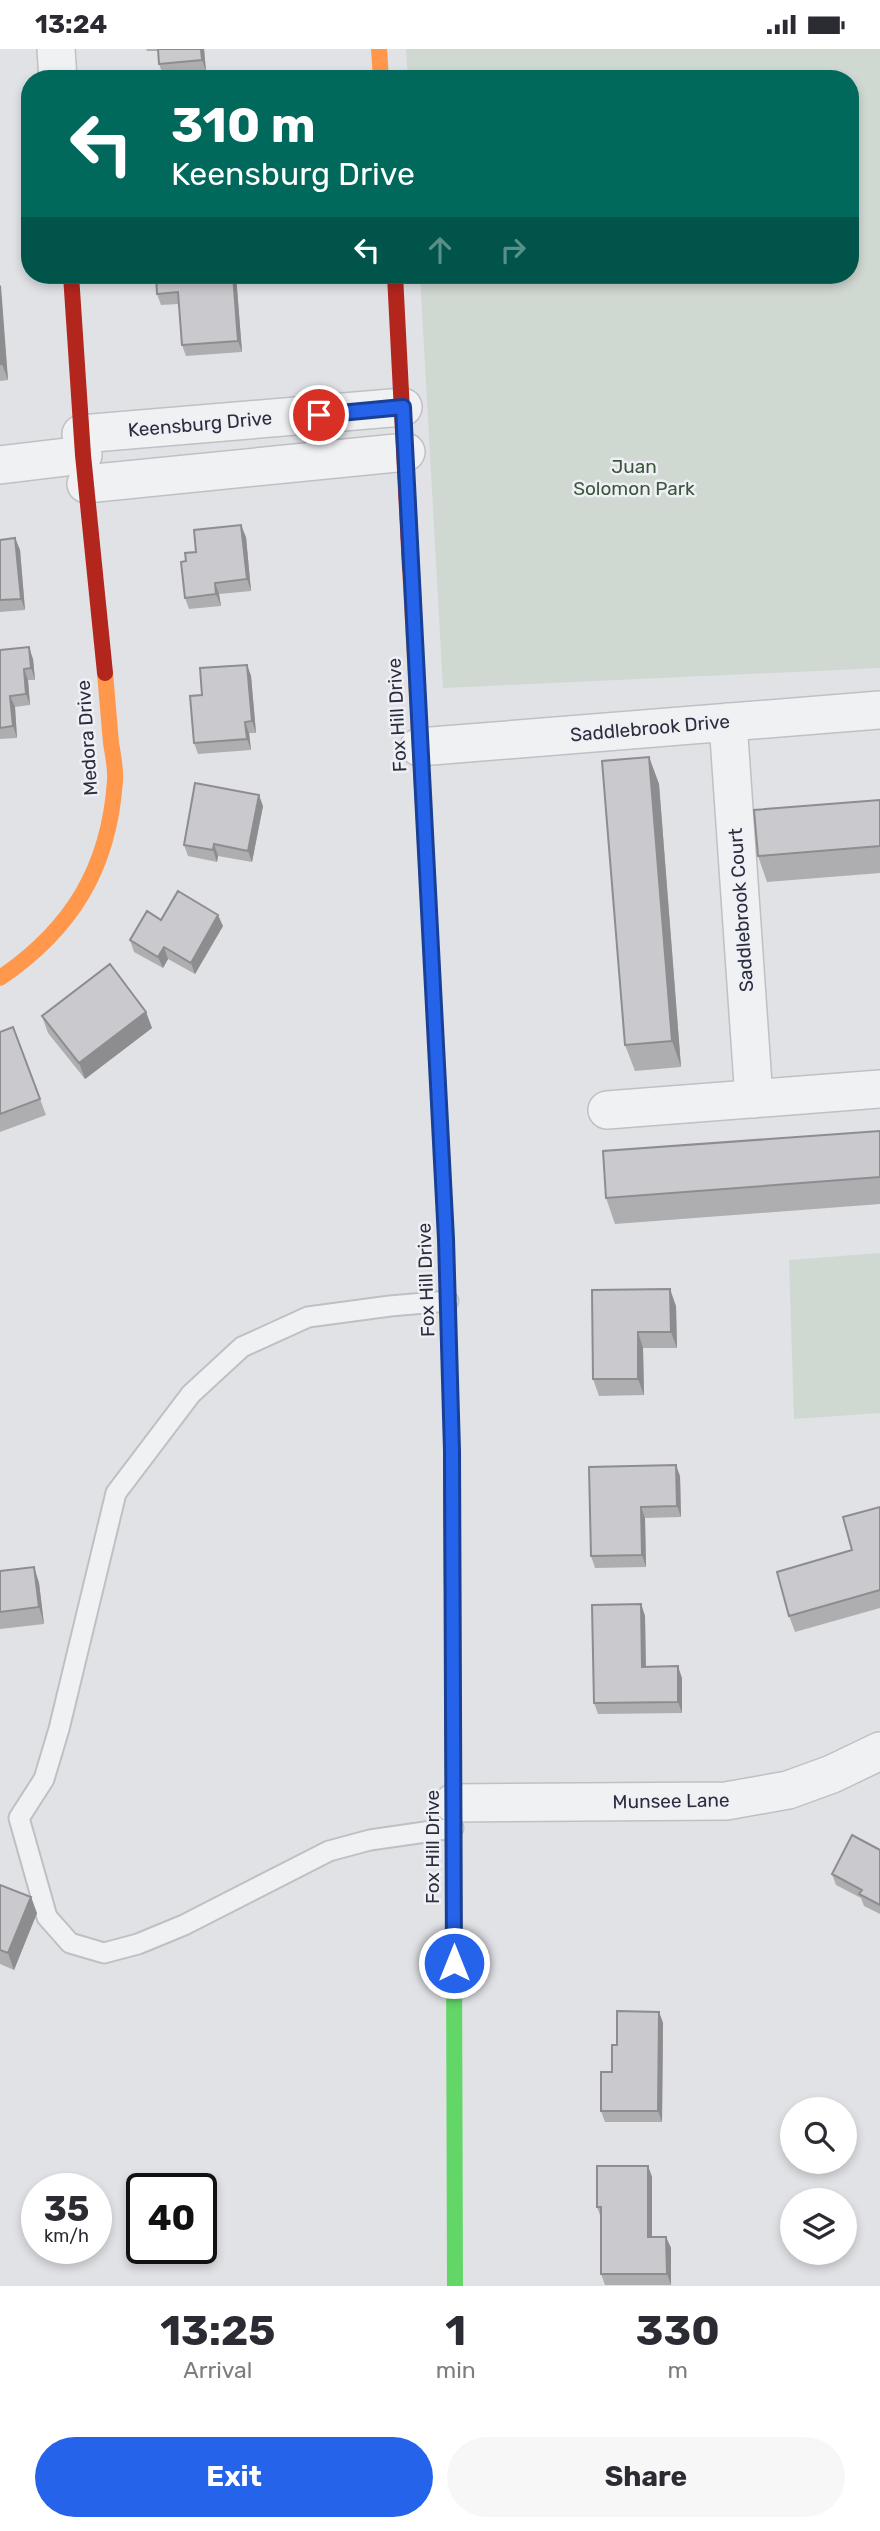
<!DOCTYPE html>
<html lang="en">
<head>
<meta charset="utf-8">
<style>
  body { margin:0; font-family:Rubik,sans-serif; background:#f7f7f7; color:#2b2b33; height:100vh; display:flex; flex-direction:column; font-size:26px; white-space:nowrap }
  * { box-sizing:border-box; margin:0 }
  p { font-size:23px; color:#7c7c81 }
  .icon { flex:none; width:38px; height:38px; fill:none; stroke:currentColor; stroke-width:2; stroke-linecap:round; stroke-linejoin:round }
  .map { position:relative; height:2237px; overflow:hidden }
  .details { display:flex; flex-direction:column; background:#fff; flex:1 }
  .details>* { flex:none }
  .top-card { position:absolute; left:21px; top:21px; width:838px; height:214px; border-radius:28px; box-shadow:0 4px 10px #0003; background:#00695c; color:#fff; overflow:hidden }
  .fabs { position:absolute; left:780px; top:2048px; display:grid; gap:14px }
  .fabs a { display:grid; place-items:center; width:77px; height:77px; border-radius:50%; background:#fff; box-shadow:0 4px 10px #0003; font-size:35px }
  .speed { position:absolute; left:21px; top:2124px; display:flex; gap:14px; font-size:35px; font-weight:700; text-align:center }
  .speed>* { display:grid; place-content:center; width:91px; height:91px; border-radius:50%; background:#fff; box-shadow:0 4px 10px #0003; line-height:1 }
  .speed small { font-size:18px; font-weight:400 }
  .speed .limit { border:4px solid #111; border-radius:10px; background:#fff; color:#111 }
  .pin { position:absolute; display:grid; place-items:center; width:60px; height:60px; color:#fff; margin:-30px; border:4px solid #fff; border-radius:50%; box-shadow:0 2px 7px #0007 }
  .me { position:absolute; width:77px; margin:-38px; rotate:0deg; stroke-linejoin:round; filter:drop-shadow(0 0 5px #0008) }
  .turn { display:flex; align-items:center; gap:24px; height:147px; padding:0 35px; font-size:32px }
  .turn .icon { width:91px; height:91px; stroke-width:2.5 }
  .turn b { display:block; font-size:49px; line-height:60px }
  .lanes { display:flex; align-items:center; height:66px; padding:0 35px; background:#0003; justify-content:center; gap:35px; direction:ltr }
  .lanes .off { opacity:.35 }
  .eta { display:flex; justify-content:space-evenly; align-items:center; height:119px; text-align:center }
  .eta b { font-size:42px; font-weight:700; line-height:49px }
  .cta { display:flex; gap:14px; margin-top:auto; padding:14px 35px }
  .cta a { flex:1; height:80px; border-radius:42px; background:#2563eb; color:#fff; font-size:28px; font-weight:700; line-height:80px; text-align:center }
  .cta a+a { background:#f7f7f7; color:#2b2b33 }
  .status { display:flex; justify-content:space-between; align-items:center; height:49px; padding:0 35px; background:#fff; direction:ltr }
  .status svg { height:19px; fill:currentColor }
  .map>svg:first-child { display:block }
</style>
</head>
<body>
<div class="status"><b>13:24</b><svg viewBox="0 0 49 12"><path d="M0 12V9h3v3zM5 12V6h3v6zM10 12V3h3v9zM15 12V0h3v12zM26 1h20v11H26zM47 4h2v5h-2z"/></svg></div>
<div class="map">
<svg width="880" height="2237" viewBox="0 0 880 2237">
  <rect width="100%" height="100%" fill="#e1e2e6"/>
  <!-- park -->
  <path fill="#d0d8d2" d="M 406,0 L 880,0 L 880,619 L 443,639 L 420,226 L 850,226 L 850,30 L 408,30 Z
    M 880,1204 L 880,1364 L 794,1370 L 789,1211 Z"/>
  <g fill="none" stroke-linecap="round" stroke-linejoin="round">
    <defs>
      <path id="lane" d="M 448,1252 L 390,1257 L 308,1268 L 242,1298 L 191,1345 L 116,1444 L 59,1680 L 44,1730 L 19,1769 L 47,1868 L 70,1894 L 104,1904 L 138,1895 L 184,1876 L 329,1802 L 370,1791 L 453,1779"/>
      <path id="street" d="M 56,0 L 58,30
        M 81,385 L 403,358
        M 0,416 L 83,406
        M 86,435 L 406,403
        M 728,673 L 754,1050
        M 419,698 L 880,661
        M 607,1061 L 880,1040
        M 453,1754 L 726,1752 L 788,1741 L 832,1725 L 880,1702"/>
    </defs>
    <!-- lane casing -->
    <use href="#lane" stroke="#c0c0c4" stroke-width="23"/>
    <!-- street casing -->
    <use href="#street" stroke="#c0c0c4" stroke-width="40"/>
    <!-- lane -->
    <use href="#lane" stroke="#f0f1f3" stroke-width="19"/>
    <!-- street -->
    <use href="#street" stroke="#f0f1f3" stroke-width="37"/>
    <!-- fast -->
    <path stroke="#63d668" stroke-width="16" d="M 430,885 L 446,1190 L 451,1363
      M 454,1907 L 455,2237"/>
    <!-- slow -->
    <path stroke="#ff974d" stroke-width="16" d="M 379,0 L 381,30
      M 410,519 L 430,885
      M 0,929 C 72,880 109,819 115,732 C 116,720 113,706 111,694 C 109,671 107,647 105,624"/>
    <!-- jam -->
    <path stroke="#b3261e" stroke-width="16" d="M 71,226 L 83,406 L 105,624
      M 395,226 L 410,519
      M 451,1363 L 454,1907"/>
  </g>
  <!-- wall -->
  <path fill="#aeaeb1" d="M 146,0 L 204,0 L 206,22 L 163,26 L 159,15 L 158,2 L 147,2 Z
    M 156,226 L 236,226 L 242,303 L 186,307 L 182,296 L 179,255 L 161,256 L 157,245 Z
    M 0,236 L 8,331 L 0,332 Z
    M 246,488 L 251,542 L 219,545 L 221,557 L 189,560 L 185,549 L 186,512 L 196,503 Z
    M 15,489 L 20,501 L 25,561 L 0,563 L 0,491 Z
    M 0,601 L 33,610 L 35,631 L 28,631 L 30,656 L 15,658 L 17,689 L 0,690 Z
    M 247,616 L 251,627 L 256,684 L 249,684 L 251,701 L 198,705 L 194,694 L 202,646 Z
    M 649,708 L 659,735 L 681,1018 L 635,1022 L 625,996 Z
    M 880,751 L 880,824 L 767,833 L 758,807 Z
    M 263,757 L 252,813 L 218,807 L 217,813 L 188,807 L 184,796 Z
    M 161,871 L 223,877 L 195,925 L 168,910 L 163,919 L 134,903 L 130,891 Z
    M 146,963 L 152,979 L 85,1030 L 48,984 L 42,967 Z
    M 13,978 L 46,1066 L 0,1083 L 0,983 Z
    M 880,1082 L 880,1155 L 615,1175 L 606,1149 Z
    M 592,1241 L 676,1257 L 677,1299 L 643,1299 L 644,1346 L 599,1347 L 593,1330 Z
    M 589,1418 L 680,1427 L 681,1468 L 645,1469 L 646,1518 L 595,1519 L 591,1507 Z
    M 880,1458 L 880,1559 L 795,1583 L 789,1567 L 852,1501 Z
    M 34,1518 L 39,1534 L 44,1575 L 0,1580 L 0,1522 Z
    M 641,1555 L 645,1567 L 646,1618 L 682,1629 L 682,1664 L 598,1665 L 594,1654 Z
    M 880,1801 L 880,1865 L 864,1857 L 861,1849 L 836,1836 L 832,1825 Z
    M 0,1836 L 37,1864 L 14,1921 L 0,1915 Z
    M 659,1963 L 663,1974 L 662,2073 L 605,2073 L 601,2062 L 612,2023 Z
    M 648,2117 L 652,2128 L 652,2188 L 666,2188 L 671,2199 L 671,2236 L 605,2236 L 601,2225 L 601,2169 L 597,2158 Z"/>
  <!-- shaded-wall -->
  <path fill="#8d8d90" d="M 201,0 L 204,0 L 206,22 L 202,11 Z
    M 233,226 L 236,226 L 242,303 L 238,292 Z
    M 0,236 L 1,237 L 8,331 L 2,315 L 0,291 Z
    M 241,476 L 246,488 L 251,542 L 247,530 Z
    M 15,489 L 20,501 L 25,561 L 21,550 Z
    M 215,534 L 219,545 L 221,557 L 216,545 Z
    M 29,598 L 33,610 L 35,631 L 31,619 Z
    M 247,616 L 251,627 L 256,684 L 252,672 Z
    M 24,620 L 28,631 L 30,656 L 26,645 Z
    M 10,647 L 15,658 L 17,689 L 13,677 Z
    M 245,673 L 249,684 L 251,701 L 247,690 Z
    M 649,708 L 659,735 L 681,1018 L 672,992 Z
    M 259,746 L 263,757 L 252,813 L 248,802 Z
    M 214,795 L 218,807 L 217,813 L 213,801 Z
    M 218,866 L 223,877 L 195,925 L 191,914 Z
    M 164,898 L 168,910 L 163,919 L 158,908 Z
    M 146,963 L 152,979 L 85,1030 L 79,1014 Z
    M 670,1240 L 676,1257 L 677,1299 L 671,1283 Z
    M 638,1283 L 643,1299 L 644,1346 L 638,1330 Z
    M 676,1416 L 680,1427 L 681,1468 L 677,1457 Z
    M 641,1458 L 645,1469 L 646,1518 L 642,1506 Z
    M 34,1518 L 39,1534 L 44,1575 L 39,1558 Z
    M 641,1555 L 645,1567 L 646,1630 L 642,1618 Z
    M 678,1617 L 682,1629 L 682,1664 L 678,1653 Z
    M 31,1848 L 37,1864 L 14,1921 L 8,1904 Z
    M 659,1963 L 663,1974 L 662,2073 L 658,2062 Z
    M 648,2117 L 652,2128 L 652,2199 L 648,2188 Z
    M 666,2188 L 671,2199 L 671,2236 L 667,2225 Z"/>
  <!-- building -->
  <path fill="#cacace" stroke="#8d8d90" stroke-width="2" d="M 158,0 L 201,0 L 202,11 L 159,15 Z
    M 156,226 L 233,226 L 238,292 L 182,296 L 178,243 L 157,245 Z
    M 0,291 L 2,315 L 0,315 Z
    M 241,476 L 247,530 L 215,534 L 216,545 L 185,549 L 181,513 L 186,512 L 185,504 L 196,503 L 194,481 Z
    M 15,489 L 21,550 L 0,551 L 0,491 Z
    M 29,598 L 31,619 L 24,620 L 26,645 L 10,647 L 13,677 L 0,679 L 0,601 Z
    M 247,616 L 252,672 L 245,673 L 247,690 L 194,694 L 190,647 L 202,646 L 200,619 Z
    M 649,708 L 672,992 L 625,996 L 602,712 Z
    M 195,734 L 259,746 L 248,802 L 214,795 L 213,801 L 184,796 Z
    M 880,751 L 880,797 L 758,807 L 754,761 Z
    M 178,842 L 218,866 L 191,914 L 164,898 L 158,908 L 130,891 L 147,862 L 161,871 Z
    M 110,915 L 146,963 L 79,1014 L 42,967 Z
    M 13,978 L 40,1050 L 0,1065 L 0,983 Z
    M 880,1082 L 880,1128 L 606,1149 L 603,1102 Z
    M 670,1240 L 671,1283 L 638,1283 L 638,1330 L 593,1330 L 592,1241 Z
    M 676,1416 L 677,1457 L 641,1458 L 642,1506 L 591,1507 L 589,1418 Z
    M 880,1458 L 880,1541 L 789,1567 L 777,1523 L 852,1501 L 843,1468 Z
    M 34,1518 L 39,1558 L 0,1563 L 0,1522 Z
    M 641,1555 L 642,1618 L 678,1617 L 678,1653 L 594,1654 L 592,1556 Z
    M 852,1786 L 880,1801 L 880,1856 L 859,1845 L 862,1841 L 832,1825 Z
    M 0,1836 L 31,1848 L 8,1904 L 0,1901 Z
    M 617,1962 L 659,1963 L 658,2062 L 601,2062 L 601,2023 L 612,2023 L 612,1996 L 617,1996 Z
    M 597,2117 L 648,2117 L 648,2188 L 666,2188 L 667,2225 L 601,2225 L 601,2158 L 597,2158 Z"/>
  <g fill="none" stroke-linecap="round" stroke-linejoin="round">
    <defs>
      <path id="route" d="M 319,366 L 403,358 L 446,1190 L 452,1402 L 454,1914"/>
    </defs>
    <!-- route casing -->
    <use href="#route" stroke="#184099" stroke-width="18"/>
    <!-- route -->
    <use href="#route" stroke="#2563eb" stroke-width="12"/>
  </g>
  <g text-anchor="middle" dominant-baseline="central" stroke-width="5" stroke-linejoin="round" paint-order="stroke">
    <!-- street labels -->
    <g font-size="19" fill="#2a2e3d" stroke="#eff0f5">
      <text transform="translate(200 375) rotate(-5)">Keensburg Drive</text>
      <text transform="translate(397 666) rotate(-93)">Fox Hill Drive</text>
      <text transform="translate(650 679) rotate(-5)">Saddlebrook Drive</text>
      <text transform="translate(87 689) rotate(-94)">Medora Drive</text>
      <text transform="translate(741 861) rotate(-94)">Saddlebrook Court</text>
      <text transform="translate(426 1231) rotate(-92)">Fox Hill Drive</text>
      <text transform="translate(671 1752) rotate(-1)">Munsee Lane</text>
      <text transform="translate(432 1798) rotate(-90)">Fox Hill Drive</text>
    </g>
    <!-- park labels -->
    <g font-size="19" fill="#3a5739" stroke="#eff0f5">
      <text x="634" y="417">Juan<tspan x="634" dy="22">Solomon Park</tspan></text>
    </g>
  </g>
</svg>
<div class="fabs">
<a><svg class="icon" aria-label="search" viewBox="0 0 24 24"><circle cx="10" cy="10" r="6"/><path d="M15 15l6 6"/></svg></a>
<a><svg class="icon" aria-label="layers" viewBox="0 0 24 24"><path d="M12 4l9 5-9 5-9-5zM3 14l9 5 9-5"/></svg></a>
</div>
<div class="speed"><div>35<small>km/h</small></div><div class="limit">40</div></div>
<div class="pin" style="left:319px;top:366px;background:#d93025"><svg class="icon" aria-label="arrive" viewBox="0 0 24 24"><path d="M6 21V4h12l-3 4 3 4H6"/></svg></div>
<svg class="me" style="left:454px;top:1914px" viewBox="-20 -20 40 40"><circle r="17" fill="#2563eb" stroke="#fff" stroke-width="3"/><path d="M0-11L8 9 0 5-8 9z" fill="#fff"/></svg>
<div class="top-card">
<div class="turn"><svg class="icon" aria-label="left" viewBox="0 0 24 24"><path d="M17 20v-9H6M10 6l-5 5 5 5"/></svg><div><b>310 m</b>Keensburg Drive</div></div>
<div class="lanes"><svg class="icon" aria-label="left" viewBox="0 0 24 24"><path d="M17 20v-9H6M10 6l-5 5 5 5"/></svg><svg class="icon off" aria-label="ahead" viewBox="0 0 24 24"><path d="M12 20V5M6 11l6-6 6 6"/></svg><svg class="icon off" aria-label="right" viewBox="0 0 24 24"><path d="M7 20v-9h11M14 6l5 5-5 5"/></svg></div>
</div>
</div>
<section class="details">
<div class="eta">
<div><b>13:25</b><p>Arrival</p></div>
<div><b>1</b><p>min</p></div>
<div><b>330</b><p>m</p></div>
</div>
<div class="cta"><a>Exit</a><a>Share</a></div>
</section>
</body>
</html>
